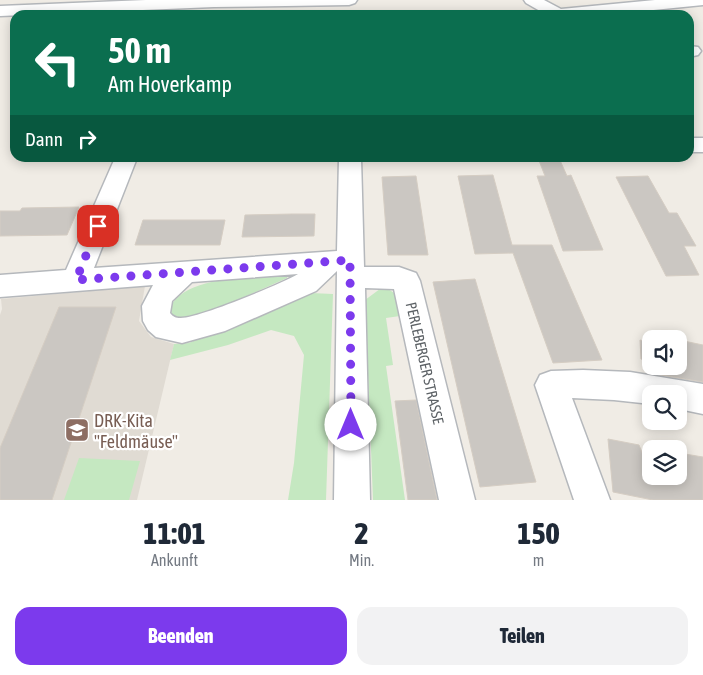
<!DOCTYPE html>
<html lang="de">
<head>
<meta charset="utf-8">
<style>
  body { margin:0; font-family:"Asap Condensed",sans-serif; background:#f2f2f3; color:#1f2937; height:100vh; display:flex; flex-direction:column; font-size:19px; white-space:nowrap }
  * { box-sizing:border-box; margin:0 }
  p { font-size:16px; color:#747a83 }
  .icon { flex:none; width:28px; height:28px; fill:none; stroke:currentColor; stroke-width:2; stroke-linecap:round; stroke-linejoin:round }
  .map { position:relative; height:500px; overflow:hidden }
  .drawer { display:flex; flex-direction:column; background:#fff; flex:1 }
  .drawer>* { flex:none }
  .top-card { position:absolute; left:10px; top:10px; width:684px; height:152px; border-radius:15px; box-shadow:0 2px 12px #0003; background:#0b6e4f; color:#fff; overflow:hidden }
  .buttons { position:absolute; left:642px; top:330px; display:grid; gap:10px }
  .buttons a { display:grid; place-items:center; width:45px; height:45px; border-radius:10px; background:#fff; box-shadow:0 2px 12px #0003; font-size:25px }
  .pin { position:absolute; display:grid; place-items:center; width:42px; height:42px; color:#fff; margin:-21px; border-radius:10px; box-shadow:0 2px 8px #0006 }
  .me { position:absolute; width:55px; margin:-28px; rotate:0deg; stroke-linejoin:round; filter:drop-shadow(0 0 4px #0008) }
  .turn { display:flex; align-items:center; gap:18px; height:105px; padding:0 15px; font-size:22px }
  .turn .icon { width:65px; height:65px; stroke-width:2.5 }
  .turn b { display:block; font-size:35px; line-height:42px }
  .then { display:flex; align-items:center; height:48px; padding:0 15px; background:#0003; gap:10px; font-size:19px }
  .eta { display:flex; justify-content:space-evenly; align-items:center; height:85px; text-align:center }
  .eta b { font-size:30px; font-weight:800; line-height:35px }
  .primary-button { display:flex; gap:10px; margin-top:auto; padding:10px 15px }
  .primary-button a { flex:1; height:58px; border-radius:15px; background:#7c3aed; color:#fff; font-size:20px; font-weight:800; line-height:58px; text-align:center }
  .primary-button a+a { background:#f2f2f3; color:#1f2937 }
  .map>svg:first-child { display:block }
</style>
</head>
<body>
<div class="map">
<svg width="703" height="500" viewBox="0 0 703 500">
  <rect width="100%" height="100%" fill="#f0ece5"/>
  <!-- education -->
  <path fill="#e0dbd3" d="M 145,286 L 139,321 L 151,337 L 174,344 L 137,500 L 0,500 L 0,315 L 2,309 L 1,299 Z"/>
  <!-- green -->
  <path fill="#c5e8c1" d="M 287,275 L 287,278 L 213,311 L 179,320 L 172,315 L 170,307 C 188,274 254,278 287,275 Z
    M 384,286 L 404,300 L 407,315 L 386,318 L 393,365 L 386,366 L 405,500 L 373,500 L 365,300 Z
    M 311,293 L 333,294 L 326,500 L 288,500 L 294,463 L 304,355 L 294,336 L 271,330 L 228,345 L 170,360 L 174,344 L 189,343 L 270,306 Z
    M 79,458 L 140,461 L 129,500 L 64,500 Z"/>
  <!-- building -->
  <path fill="#cbc7c2" stroke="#d5cdc3" d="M 538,158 L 559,158 L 567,176 L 571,175 L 603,250 L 563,251 L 537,176 L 545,176 Z
    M 493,175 L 512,245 L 552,245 L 602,360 L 553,363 L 513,253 L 475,254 L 458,176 Z
    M 416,176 L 428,255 L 388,255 L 382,177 Z
    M 648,176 L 669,213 L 677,213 L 696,246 L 684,246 L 699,275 L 666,276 L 616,177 Z
    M 79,207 L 67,235 L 0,236 L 0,211 L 20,211 L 22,208 Z
    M 292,214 L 315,214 L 314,236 L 242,237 L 245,215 Z
    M 143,220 L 225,220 L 220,245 L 135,245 Z
    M 475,279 L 495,347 L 536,482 L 480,487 L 433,282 Z
    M 59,307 L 116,307 L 52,500 L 0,500 L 0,448 Z
    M 640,340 L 651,343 L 651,361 L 641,359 Z
    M 679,340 L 703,345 L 703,382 L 655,374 L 654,366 L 679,366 Z
    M 416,400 L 437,500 L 408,500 L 395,401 Z
    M 608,439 L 639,445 L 652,477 L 679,476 L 679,453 L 703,457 L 703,500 L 653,500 L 613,492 Z"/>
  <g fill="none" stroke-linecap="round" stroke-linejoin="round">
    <defs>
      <path id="minor" d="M 146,0 L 357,0 L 355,3 L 349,5 L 214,7 L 0,16 L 0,6 Z
        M 524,0 L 544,0 L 561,9 L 655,0 L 703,0 L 703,5 L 604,15 L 547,15 L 526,3 Z
        M 689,46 L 698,47 L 701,51 L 698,55 L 689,57 Z
        M 689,138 L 703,138 L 703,152 L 689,152 Z
        M 115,158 L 137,158 L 94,268 L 337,251 L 339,158 L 361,158 L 364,267 L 399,267 L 416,273 L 420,281 L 475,500 L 439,500 L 394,289 L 365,288 L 370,500 L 334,500 L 337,271 L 316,291 L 225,331 L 182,343 L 156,337 L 148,330 L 143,321 L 142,306 L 153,285 L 0,297 L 0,275 L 66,270 ZM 298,274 C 281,284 197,319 180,318 C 176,318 173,317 170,313 L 172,301 L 192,282 Z
        M 583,370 L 630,372 L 703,384 L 703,414 L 679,409 L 679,394 L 651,394 L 651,404 L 614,400 L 572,398 L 610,500 L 574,500 L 535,385 L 540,375 L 551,371 Z"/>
    </defs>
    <!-- minor casing -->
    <use href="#minor" stroke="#b5b8bc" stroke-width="3"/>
    <!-- minor -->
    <use href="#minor" fill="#fff" fill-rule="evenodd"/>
  </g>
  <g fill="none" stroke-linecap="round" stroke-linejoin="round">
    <!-- route -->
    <path stroke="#7c3aed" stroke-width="9" stroke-dasharray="0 16.2" d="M 98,226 L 76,280 L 350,260 L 351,425"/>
  </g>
  <!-- icons -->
  <defs>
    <symbol id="school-square" viewBox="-11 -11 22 22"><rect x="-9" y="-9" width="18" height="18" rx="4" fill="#8d6e63" stroke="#fff"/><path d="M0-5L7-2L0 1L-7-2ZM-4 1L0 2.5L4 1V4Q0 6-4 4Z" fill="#fff"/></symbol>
  </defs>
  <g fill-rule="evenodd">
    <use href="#school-square" x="63" y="416" width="28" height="28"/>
  </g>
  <g text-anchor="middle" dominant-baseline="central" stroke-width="4.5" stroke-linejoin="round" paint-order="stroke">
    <!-- street labels -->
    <g font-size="15" fill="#5d6266" stroke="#fff">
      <text transform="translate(425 363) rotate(77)">PERLEBERGER STRASSE</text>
    </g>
    <!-- near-education labels -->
    <g font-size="18" fill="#785e54" stroke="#fff" text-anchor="start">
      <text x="94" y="420">DRK-Kita<tspan x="94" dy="21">"Feldmäuse"</tspan></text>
    </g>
  </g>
</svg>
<div class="buttons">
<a><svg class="icon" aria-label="sound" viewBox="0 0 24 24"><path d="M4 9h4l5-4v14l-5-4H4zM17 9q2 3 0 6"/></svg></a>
<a><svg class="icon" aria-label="search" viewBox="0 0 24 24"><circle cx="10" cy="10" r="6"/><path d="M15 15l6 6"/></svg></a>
<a><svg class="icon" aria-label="layers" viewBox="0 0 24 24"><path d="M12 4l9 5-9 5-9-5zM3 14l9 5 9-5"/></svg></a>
</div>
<div class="pin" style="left:98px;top:226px;background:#d93025"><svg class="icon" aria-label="arrive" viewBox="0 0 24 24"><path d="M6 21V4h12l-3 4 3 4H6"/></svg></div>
<svg class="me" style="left:351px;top:425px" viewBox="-20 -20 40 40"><circle r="19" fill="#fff"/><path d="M0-13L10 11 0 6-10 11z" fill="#7c3aed"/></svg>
<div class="top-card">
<div class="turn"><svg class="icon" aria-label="left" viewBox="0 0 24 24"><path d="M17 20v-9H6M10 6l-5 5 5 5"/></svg><div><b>50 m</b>Am Hoverkamp</div></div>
<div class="then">Dann<svg class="icon" aria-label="right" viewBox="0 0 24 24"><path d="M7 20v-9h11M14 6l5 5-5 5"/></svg></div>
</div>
</div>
<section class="drawer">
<div class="eta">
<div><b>11:01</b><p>Ankunft</p></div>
<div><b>2</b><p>Min.</p></div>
<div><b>150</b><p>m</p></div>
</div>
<div class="primary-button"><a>Beenden</a><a>Teilen</a></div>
</section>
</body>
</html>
